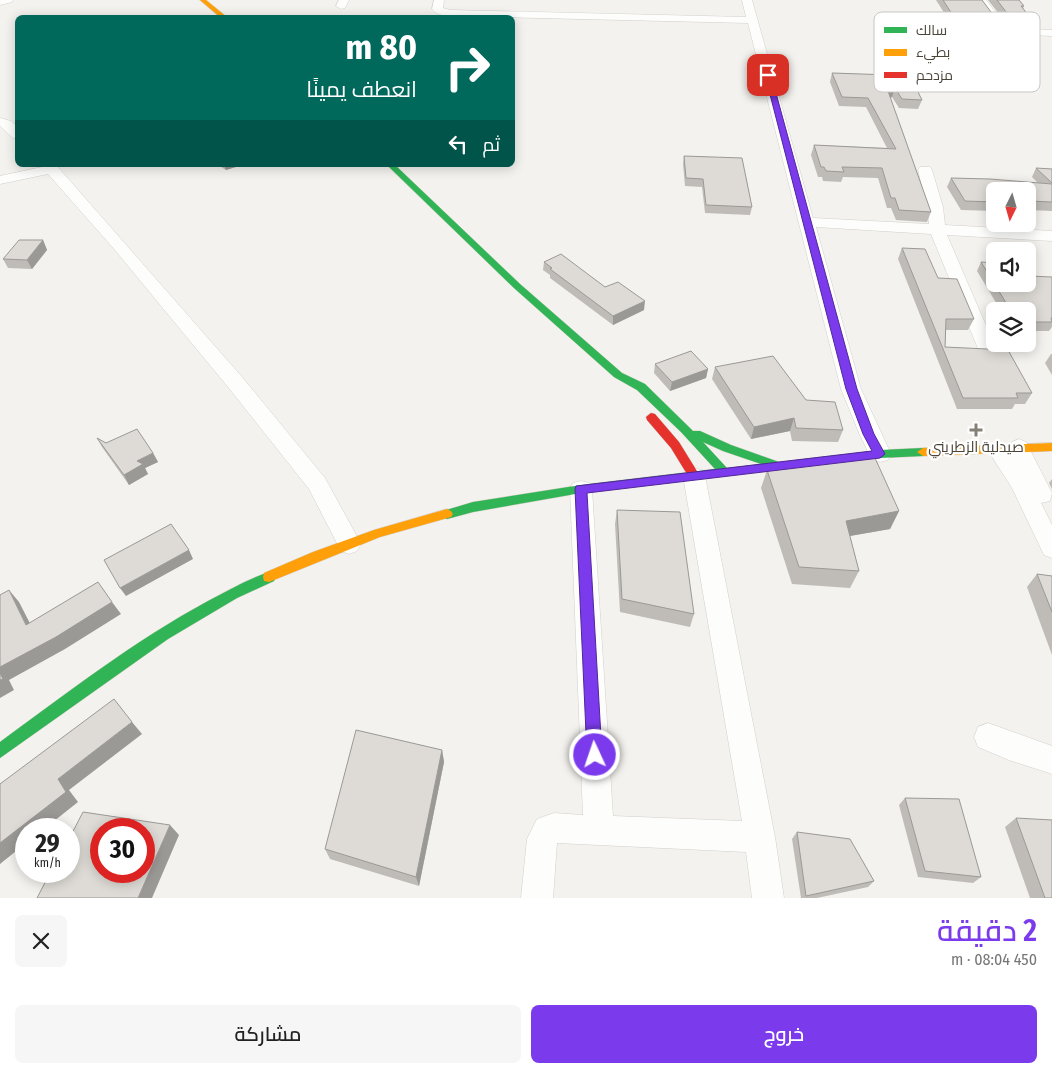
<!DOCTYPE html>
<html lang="ar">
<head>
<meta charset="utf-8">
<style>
  body { margin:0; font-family:"Fira Sans Condensed",Cairo,sans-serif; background:#f6f6f6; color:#222; direction:rtl; height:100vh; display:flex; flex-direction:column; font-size:19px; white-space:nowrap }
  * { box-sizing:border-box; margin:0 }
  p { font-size:16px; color:#767676 }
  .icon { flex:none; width:28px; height:28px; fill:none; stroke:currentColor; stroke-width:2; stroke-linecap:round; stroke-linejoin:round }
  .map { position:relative; height:898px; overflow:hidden; direction:ltr }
  .panel { display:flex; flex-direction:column; background:#fff; flex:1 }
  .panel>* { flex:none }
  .guide { position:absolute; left:15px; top:15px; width:500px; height:152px; border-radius:8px; box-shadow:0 2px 12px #0003; direction:rtl; background:#00695c; color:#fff; overflow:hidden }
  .needle { width:32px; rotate:185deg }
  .tools { position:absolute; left:986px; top:182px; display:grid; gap:10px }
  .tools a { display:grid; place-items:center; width:50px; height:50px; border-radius:8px; background:#fff; box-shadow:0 2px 12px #0003; font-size:25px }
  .speed { position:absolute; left:15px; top:818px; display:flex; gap:10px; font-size:25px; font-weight:700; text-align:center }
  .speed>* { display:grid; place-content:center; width:65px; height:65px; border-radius:50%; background:#fff; box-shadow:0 2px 12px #0003; line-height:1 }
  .speed small { font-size:12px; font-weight:400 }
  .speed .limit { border:8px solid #d22; background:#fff; color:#111 }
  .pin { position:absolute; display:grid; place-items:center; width:42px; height:42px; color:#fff; margin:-21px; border-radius:10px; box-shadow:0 2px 8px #0006 }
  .me { position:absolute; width:55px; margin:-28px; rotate:357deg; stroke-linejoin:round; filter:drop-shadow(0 0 4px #0008) }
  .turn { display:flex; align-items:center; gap:18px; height:105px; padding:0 15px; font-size:22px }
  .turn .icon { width:65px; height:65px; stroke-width:2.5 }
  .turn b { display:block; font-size:35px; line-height:42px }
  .then { display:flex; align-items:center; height:48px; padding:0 15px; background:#0003; gap:10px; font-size:19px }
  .round { display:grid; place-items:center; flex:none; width:52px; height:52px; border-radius:8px; background:#f6f6f6 }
  .overview { display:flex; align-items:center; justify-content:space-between; height:85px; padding:0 15px }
  h1 { font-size:30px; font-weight:600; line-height:38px; color:#7c3aed }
  .button { display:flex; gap:10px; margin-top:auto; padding:10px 15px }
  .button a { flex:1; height:58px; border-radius:8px; background:#7c3aed; color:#fff; font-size:20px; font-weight:600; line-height:58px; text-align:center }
  .button a+a { background:#f6f6f6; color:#222 }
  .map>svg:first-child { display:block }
</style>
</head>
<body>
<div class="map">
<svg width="1052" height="898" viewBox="0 0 1052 898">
  <rect width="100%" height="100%" fill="#f4f2ee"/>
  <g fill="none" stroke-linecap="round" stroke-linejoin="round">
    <defs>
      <path id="street" d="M 0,0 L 13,0 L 12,2 L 0,5 Z
        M 339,0 L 349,0 L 345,8 L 341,9 L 336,6 Z
        M 434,0 L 444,0 L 443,8 L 450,10 L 746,17 L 742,0 L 752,0 L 813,218 L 929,224 L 927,207 L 918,170 L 920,167 L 930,167 L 932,170 L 943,207 L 945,225 L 1052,231 L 1052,241 L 947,235 L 997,351 L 995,355 L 988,357 L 981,355 L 979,351 L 931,234 L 816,227 L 861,389 L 891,454 L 888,460 L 880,462 L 872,460 L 859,433 L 841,389 L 748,23 L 450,16 C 443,15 436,15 432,9 Z
        M 976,0 L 986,0 L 1006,26 L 1012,28 L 1052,30 L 1052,36 L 1010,34 L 998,30 Z
        M 0,118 L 11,121 L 18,127 L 18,139 L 13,138 L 0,126 Z
        M 41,165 L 57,166 L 242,377 L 325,478 L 361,544 L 357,551 L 349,554 L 341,551 L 309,489 L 228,387 L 114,249 L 48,174 L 0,184 L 0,176 L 42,167 Z
        M 1019,439 L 1026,442 L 1052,493 L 1050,501 L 1041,503 L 1052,525 L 1052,558 L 1044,555 L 1012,488 L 987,449 L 990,444 C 1000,441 1004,442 1010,450 L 1008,447 L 1012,442 Z
        M 694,468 L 702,470 L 705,476 L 775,837 L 784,898 L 752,898 L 746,852 L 557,843 L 553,898 L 521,898 L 527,839 L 537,819 L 554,813 L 583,815 L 570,489 L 573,483 L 581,481 L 589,483 L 592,489 L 613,816 L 742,821 L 683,476 L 686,470 Z
        M 988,723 L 1052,746 L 1052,774 L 1009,760 L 978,747 L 974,737 L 978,727 Z"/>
      <path id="fast" d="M 387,165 L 395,165 L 520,284 L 622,373 L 645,384 L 693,431 L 700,431 L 731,445 L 779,462 L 880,450 L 923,448 L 929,452 L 923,456 L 880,458 L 581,493 L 473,512 L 447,519 L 443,517 L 441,514 L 443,511 L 473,502 L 581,485 L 715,469 L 681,432 L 637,390 L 614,377 L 514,288 ZM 703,442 L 723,451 L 761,464 L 727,468 Z
        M 269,572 L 274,573 L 275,577 L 274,581 L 237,598 L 168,639 L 0,758 L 0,742 C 67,693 134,641 208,601 C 227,591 248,579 269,572 Z"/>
      <path id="slow" d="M 200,0 L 206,0 L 228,18 L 221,18 Z
        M 1052,443 L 1052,451 L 923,456 L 917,452 L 923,448 Z
        M 447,509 L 451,511 L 453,514 L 451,517 L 380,537 L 269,582 L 264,581 L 263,577 L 264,573 L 313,552 L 374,530 Z"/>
      <path id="jam" d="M 651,413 L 655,414 L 679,442 L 700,476 L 698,479 L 690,479 L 671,448 L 647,420 L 646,417 Z"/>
    </defs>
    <!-- street casing -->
    <use href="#street" stroke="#d2d0cb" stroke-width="1"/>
    <!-- fast casing -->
    <use href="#fast" stroke="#d3cfc5" stroke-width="1"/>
    <!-- slow casing -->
    <use href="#slow" stroke="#d3cfc5" stroke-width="1"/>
    <!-- jam casing -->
    <use href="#jam" stroke="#d3cfc5" stroke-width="1"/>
    <!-- street -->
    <use href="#street" fill="#fdfdfc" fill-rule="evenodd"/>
    <!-- fast -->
    <use href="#fast" fill="#30b455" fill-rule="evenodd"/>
    <!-- slow -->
    <use href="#slow" fill="#ff9f0a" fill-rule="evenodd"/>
    <!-- jam -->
    <use href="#jam" fill="#e5322d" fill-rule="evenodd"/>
  </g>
  <!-- wall -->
  <path fill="#bfbcb8" d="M 936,0 L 982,0 L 1000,24 L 1013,28 L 1038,34 L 1035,42 L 962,41 Z
    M 988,0 L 1019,0 L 1024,6 L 1023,8 L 1032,20 L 1029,27 L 1007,24 Z
    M 832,73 L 920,76 L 917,85 L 915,86 L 922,100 L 918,109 L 899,108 L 892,97 L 890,98 L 931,212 L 927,222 L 896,220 L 891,208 L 887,208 L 878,178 L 843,177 L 841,182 L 823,181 L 822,177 L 818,177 L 811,155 L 814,145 L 887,148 L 866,107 L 839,106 L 830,82 Z
    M 684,156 L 752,207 L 750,215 L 705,213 L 702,187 L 685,186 L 683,164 Z
    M 218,165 L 242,165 L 226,170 Z
    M 1036,168 L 1052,169 L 1052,211 L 1028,210 L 1028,191 L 995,191 L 995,211 L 961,210 L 947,187 L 951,178 L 1038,183 L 1032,177 Z
    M 43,240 L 47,250 L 32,269 L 8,268 L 3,259 Z
    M 902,248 L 974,319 L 968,330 L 946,330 L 945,347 L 1032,393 L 1025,404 L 1015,404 L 1012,409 L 957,409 L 898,259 Z
    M 544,262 L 605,287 L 644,310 L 613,325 L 550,278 L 550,275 L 543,270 Z
    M 981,262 L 995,284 L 1052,277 L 1052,327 L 1049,331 L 1028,331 L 1028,311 L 1001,311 L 977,271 Z
    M 1051,354 L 1052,354 L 1052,375 L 1045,363 Z
    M 655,364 L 708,369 L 706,378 L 670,391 L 654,373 Z
    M 715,367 L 806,400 L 843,430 L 838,442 L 792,441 L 790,431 L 751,439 L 712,379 Z
    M 97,438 L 106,443 L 153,453 L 158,462 L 145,468 L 148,474 L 129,485 L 102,447 Z
    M 767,470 L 899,511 L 890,529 L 850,536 L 859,571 L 850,588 L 792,584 L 761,488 Z
    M 1052,479 L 1052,489 L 1049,483 Z
    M 617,510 L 694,614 L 690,627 L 620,612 L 615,524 Z
    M 1037,574 L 1052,576 L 1052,655 L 1027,587 Z
    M 442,750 L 444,762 L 419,886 L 330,859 L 325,849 Z
    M 905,798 L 981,877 L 973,883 L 918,877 L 899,805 Z
    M 1016,818 L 1052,898 L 1030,898 L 1005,827 Z
    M 797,832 L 874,881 L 868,887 L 817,898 L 801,898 L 792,839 Z"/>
  <!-- shaded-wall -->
  <path fill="#9b9996" d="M 920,76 L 917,85 L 909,89 L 912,80 Z
    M 895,88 L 892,97 L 885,100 L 888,91 Z
    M 224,165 L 242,165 L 226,170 Z
    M 43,240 L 47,250 L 32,269 L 27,260 Z
    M 645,301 L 644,310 L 613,325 L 613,316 Z
    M 708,369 L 706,378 L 670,391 L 672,382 Z
    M 794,418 L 790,431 L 751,439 L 754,427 Z
    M 153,453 L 158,462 L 145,468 L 148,474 L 129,485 L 124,475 L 137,461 Z
    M 899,511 L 890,529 L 838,538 L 846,521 Z
    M 189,550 L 193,559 L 126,596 L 120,588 Z
    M 9,590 L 19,602 L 37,637 L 26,625 Z
    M 112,602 L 121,614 L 65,649 L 9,680 L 14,690 L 0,698 L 0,667 Z
    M 132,722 L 142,734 L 69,790 L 78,802 L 44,829 L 26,829 L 26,843 L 0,864 L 0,843 L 58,779 Z
    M 442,750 L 444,762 L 419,886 L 416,877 Z
    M 170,825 L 179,835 L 152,898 L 138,898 Z"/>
  <!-- building -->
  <path fill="#dedbd6" stroke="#9b9996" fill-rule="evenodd" d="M 943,0 L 982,0 L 1000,24 L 1013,28 L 1034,29 L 1038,34 L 965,34 Z
    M 997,0 L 1019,0 L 1024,6 L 1021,6 L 1032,20 L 1010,17 Z
    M 832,73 L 920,76 L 912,80 L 922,100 L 902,99 L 895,88 L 888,91 L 931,212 L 899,210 L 895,198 L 891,198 L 882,168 L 842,167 L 844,172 L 826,171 L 824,167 L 821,167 L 814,145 L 896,149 L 868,98 L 842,97 Z
    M 684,156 L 742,158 L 752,207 L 706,205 L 703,179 L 686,178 Z
    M 1036,168 L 1052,169 L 1052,183 Z
    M 951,178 L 990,179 L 1052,184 L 1052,202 L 1028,201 L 1028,191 L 995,191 L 995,202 L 965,201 Z
    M 19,240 L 43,240 L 27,260 L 3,259 Z
    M 902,248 L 925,249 L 938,278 L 957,279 L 974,319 L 946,319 L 945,347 L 1008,350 L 1032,393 L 1016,393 L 1018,398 L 963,398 Z
    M 561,254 L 605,287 L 618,282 L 645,301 L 613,316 L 550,269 L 552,268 L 544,262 Z
    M 981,262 L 995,263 L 995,284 L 1028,284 L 1028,276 L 1052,277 L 1052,318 L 1051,318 L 1052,322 L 1028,322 L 1028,311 L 1011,311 Z
    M 691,351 L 708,369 L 672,382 L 655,364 Z
    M 773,356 L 806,400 L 835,402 L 843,430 L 796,428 L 794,418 L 754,427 L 715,367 Z
    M 137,429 L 153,453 L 137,461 L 143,464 L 124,475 L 97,438 L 106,443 Z
    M 875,458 L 899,511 L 846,521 L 859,571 L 799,567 L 767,470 Z
    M 617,510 L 680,512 L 694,614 L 622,599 Z
    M 171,524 L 189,550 L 120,588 L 104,560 Z
    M 1037,574 L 1052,576 L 1052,612 Z
    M 98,582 L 112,602 L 56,637 L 0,667 L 0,595 L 9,590 L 26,625 Z
    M 0,673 L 3,679 L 0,680 Z
    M 114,699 L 132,722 L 58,779 L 66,792 L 0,843 L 0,784 Z
    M 356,730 L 442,750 L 416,877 L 325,849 Z
    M 905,798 L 959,799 L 981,877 L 925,871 Z
    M 83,812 L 170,825 L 138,898 L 37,898 L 51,871 L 69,871 L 69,839 ZM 101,829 L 144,829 L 144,871 L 101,871 Z
    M 1016,818 L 1052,820 L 1052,898 L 1045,898 Z
    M 797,832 L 850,839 L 874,881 L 806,896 Z"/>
  <!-- route -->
  <path fill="#7c3aed" stroke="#51269a" d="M 768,73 L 771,75 L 857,389 L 874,434 L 885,454 L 880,458 L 587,493 L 602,755 L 600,761 L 595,763 L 589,761 L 587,755 L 575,489 L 576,486 L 872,451 L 863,434 L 846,389 L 765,75 Z"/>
  <!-- markers -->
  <path fill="#868178" stroke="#fff" stroke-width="2" d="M973.5 422.5h5v5h5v5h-5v5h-5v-5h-5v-5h5z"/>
  <g text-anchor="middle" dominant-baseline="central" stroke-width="4.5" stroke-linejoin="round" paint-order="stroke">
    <!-- poi labels -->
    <g font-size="15" fill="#4b4439" stroke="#fff">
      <text x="976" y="447">صيدلية الزطريني</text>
    </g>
  </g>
  <!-- legend -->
  <rect x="874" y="12" width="166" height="80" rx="8" fill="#fff" stroke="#c9c7c4" stroke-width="1"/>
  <rect x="884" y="27" width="23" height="6" fill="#30b455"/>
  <rect x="884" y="49" width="23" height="7" fill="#ff9f0a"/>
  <rect x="884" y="72" width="23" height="6" fill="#e5322d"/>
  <g font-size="14" fill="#4b4439">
    <text x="916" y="35">سالك</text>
    <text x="916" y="57">بطيء</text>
    <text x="916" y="80">مزدحم</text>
  </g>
</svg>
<div class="tools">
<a><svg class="needle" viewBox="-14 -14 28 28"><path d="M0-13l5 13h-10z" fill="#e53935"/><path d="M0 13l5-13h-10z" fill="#767676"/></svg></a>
<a><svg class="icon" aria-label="sound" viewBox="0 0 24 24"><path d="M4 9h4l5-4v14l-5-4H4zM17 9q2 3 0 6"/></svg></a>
<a><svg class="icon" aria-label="layers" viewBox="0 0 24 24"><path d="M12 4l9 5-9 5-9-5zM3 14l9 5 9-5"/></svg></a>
</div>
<div class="speed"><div>29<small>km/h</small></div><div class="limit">30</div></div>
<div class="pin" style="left:768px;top:75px;background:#d93025"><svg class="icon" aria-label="arrive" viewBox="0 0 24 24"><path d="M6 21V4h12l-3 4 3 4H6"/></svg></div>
<svg class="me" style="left:595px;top:755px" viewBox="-20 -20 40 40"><circle r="17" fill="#7c3aed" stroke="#fff" stroke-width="3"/><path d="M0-11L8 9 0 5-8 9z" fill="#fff"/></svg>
<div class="guide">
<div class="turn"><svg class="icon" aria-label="right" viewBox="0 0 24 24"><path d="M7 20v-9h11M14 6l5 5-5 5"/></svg><div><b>80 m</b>انعطف يمينًا</div></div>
<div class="then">ثم<svg class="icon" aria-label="left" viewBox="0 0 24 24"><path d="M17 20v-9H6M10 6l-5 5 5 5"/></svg></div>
</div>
</div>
<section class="panel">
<div class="overview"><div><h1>2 دقيقة</h1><p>450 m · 08:04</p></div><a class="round"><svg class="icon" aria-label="close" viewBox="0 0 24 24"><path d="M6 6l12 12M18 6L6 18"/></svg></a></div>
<div class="button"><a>خروج</a><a>مشاركة</a></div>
</section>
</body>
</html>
